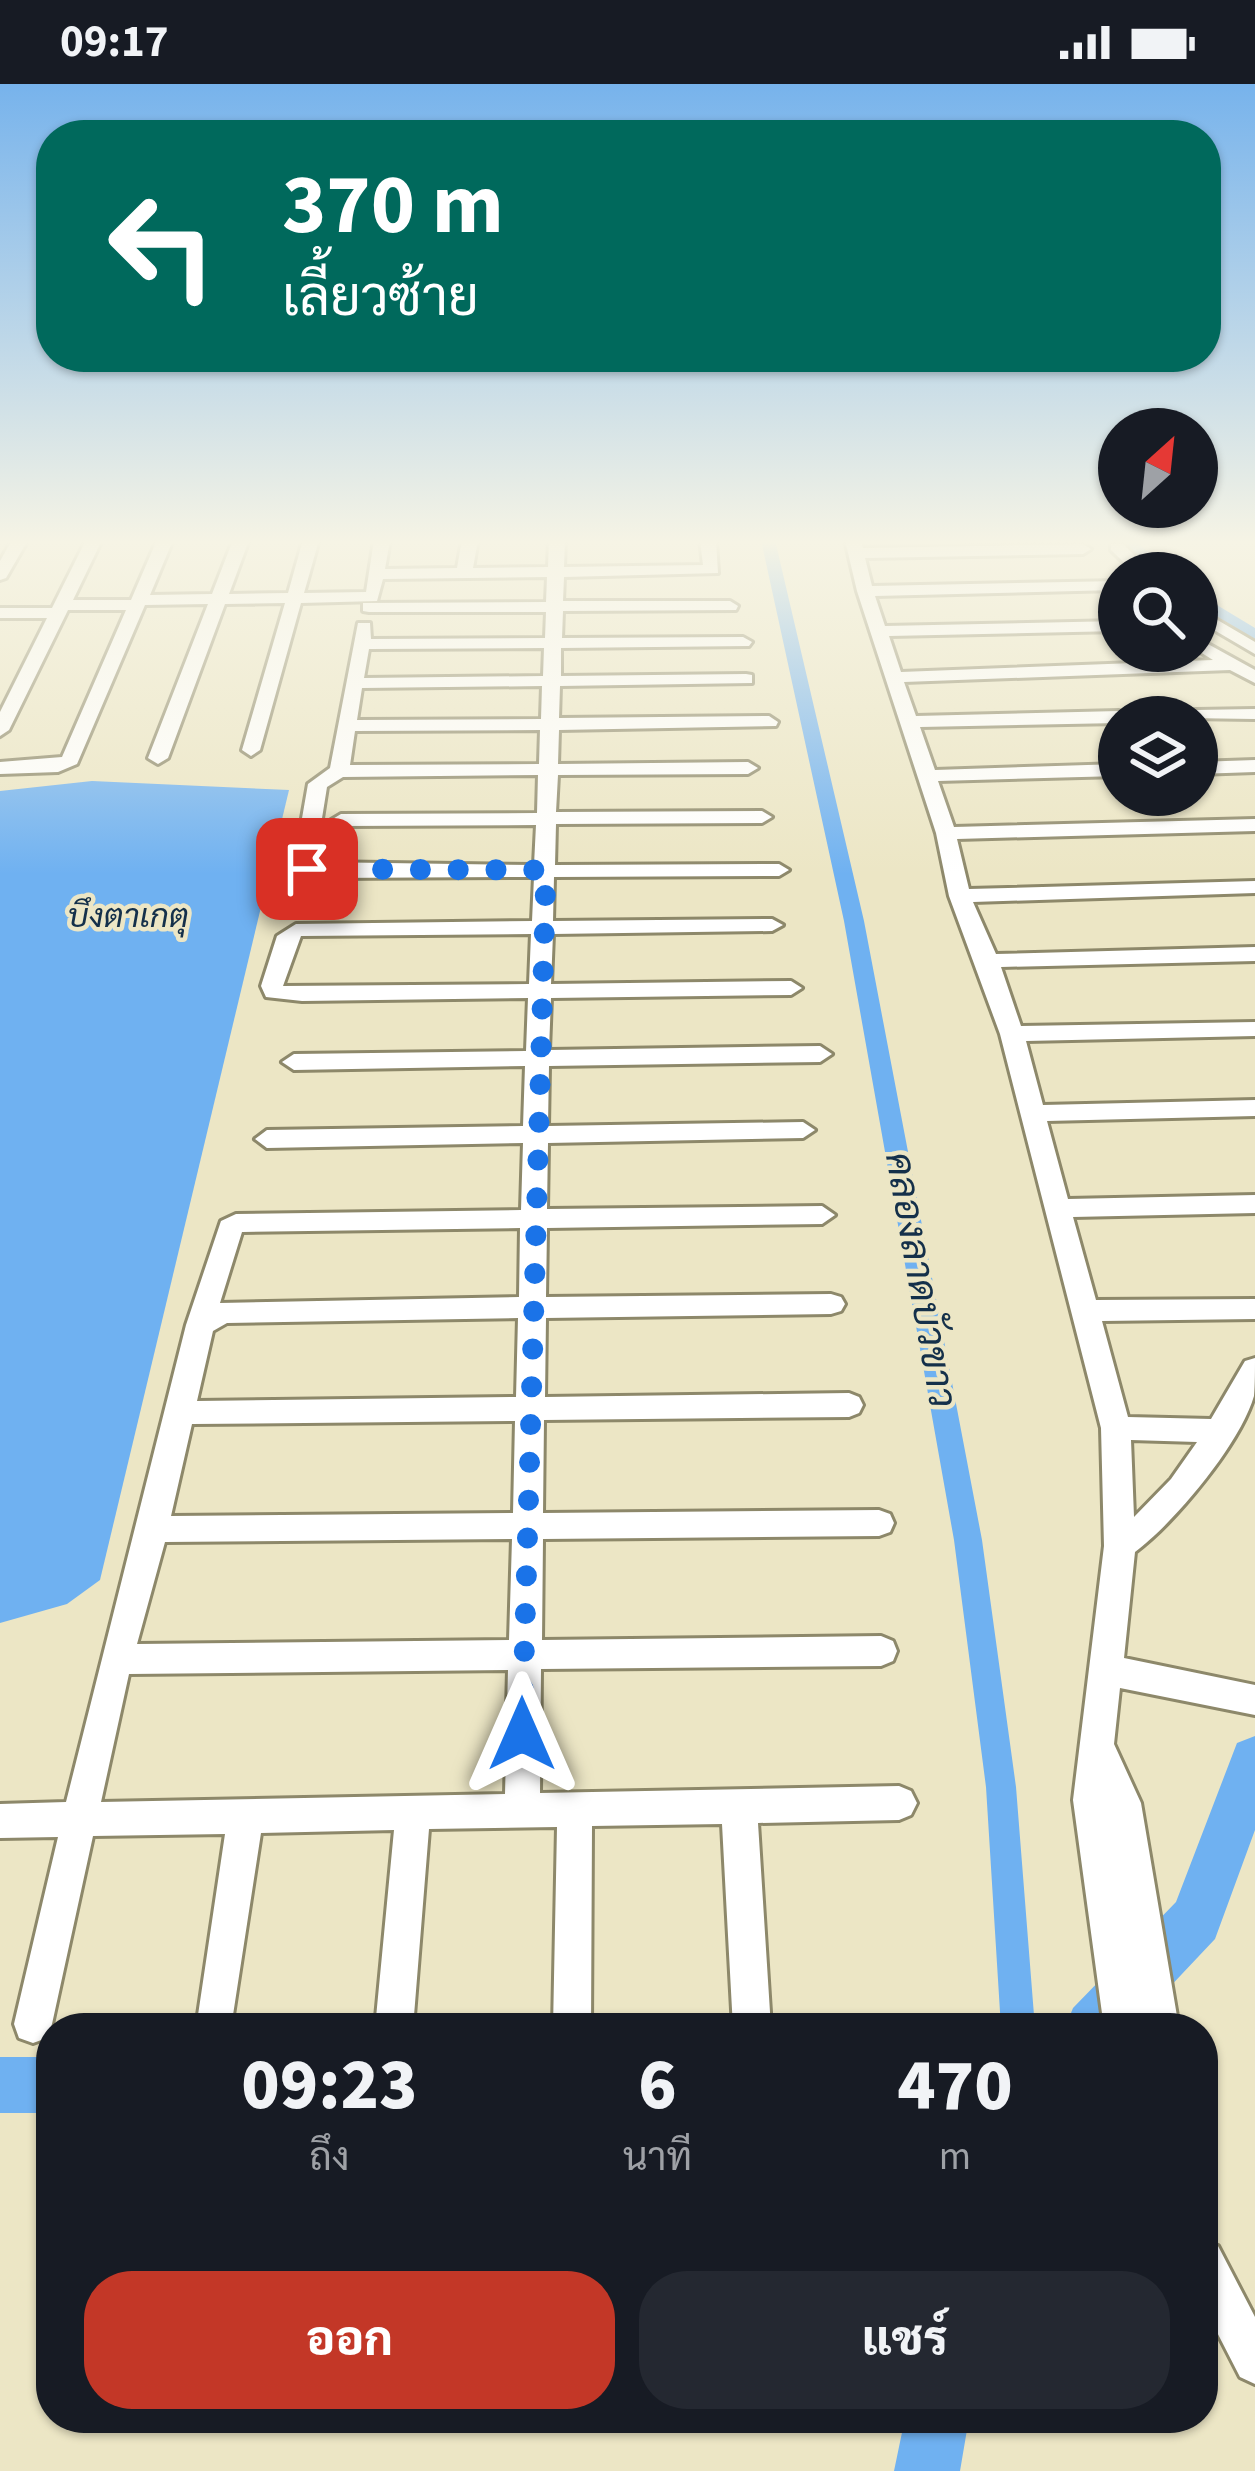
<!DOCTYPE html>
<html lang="th">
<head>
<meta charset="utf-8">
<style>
  body { margin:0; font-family:"Source Sans 3",Sarabun,sans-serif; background:#242831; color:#f1f3f6; height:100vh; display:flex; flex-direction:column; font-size:45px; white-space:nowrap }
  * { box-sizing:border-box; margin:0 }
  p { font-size:39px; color:#9ea1a6 }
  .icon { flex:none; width:66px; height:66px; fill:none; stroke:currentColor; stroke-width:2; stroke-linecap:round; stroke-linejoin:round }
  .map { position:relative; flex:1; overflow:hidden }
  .panel { position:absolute; left:36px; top:1929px; width:1182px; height:420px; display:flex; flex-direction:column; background:#171b24; border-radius:48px; box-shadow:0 3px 9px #0004 }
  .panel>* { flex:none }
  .banner { position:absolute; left:36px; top:36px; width:1185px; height:252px; border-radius:48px; box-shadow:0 3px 9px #0004; background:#00695c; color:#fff; overflow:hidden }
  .needle { width:78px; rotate:27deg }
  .fabs { position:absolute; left:1098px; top:324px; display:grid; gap:24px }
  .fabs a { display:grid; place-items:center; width:120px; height:120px; border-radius:50%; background:#171b24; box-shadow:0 3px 9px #0004; font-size:60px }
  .pin { position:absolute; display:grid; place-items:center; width:102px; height:102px; color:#fff; margin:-51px; border-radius:24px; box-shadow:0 6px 18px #0006 }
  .me { position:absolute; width:132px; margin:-66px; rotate:0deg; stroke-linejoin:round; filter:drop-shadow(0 0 9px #0008) }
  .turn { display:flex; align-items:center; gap:42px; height:252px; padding:0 48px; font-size:54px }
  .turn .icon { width:156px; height:156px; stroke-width:2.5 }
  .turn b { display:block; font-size:84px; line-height:102px }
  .eta { display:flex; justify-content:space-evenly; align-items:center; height:204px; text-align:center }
  .eta b { font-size:72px; font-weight:800; line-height:84px }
  .primary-button { display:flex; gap:24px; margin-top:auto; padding:24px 48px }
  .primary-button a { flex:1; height:138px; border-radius:48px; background:#c33727; color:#fff; font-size:48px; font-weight:800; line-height:138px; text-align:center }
  .primary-button a+a { background:#242831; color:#f1f3f6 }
  .status { display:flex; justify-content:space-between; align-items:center; height:84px; padding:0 60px; background:#171b24; direction:ltr }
  .status svg { height:33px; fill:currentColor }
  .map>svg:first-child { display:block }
</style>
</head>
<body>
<div class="status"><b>09:17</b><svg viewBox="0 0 49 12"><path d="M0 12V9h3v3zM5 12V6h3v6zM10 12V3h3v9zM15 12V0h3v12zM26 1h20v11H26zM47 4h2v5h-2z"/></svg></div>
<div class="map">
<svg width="1255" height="2387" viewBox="0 0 1255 2387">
  <rect width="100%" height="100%" fill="#ece6c5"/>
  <!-- water -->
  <path fill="#6fb1f1" d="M 92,697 L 289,706 L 100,1496 L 67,1520 L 0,1539 L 0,707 Z"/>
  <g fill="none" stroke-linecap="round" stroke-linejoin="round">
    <!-- canal -->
    <path fill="#6fb1f1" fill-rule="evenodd" d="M 761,456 L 775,456 L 864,837 L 982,1456 L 1016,1703 L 1035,1944 L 1001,1944 L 986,1703 L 954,1456 L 844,837 Z
      M 1118,456 L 1134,456 L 1173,489 L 1157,489 Z
      M 1197,509 L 1255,544 L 1255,556 L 1197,520 Z"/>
    <!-- river -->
    <path fill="#6fb1f1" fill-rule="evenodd" d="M 1255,1652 L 1255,1746 L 1215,1855 L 1131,1944 L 1065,1944 L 1073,1924 L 1176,1818 L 1237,1659 Z
      M 0,1973 L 51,1973 L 51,2029 L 0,2029 Z
      M 905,2334 L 969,2334 L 960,2387 L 894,2387 Z"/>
    <defs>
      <path id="street" d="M 12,456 L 28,456 L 6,494 L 0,496 L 0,477 Z
        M 86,456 L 102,456 L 73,516 L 131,516 L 157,456 L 173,456 L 150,511 L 212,510 L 233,456 L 249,456 L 229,510 L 288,509 L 303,456 L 319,456 L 304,509 L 366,508 L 374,456 L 390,456 L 385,485 L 457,484 L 462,456 L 478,456 L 473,484 L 548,483 L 549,456 L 565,456 L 564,483 L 703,481 L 700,456 L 716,456 L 718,489 L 564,493 L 563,517 L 730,517 L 738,522 L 736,526 L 563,527 L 562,554 L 743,553 L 752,558 L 749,562 L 561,564 L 561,592 L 746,590 L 752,591 L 752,599 L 560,602 L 559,634 L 769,632 L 778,638 L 776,642 L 559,646 L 558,680 L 748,678 L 758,684 L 748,690 L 558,691 L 556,728 L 762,727 L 772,733 L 762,739 L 556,740 L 555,781 L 779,780 L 789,786 L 779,792 L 554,793 L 553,837 L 772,835 L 783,841 L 772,847 L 553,850 L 551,900 L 791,897 L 802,904 L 791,911 L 551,914 L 549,966 L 820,962 L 832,970 L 820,978 L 549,982 L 548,1042 L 803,1038 L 815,1046 L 803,1054 L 548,1059 L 547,1125 L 822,1122 L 835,1131 L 822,1140 L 547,1144 L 546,1213 L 831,1210 L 841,1213 L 845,1220 L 841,1227 L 831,1230 L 546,1234 L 545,1313 L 849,1309 L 859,1313 L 863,1321 L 859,1329 L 849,1333 L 544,1336 L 543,1429 L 879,1426 L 890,1430 L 894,1439 L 890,1448 L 879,1452 L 543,1455 L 542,1556 L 881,1552 L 893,1557 L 897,1567 L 893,1577 L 881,1582 L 541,1585 L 540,1709 L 899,1702 L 911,1707 L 917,1719 L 911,1731 L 899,1736 L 758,1739 L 771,1944 L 733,1944 L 722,1740 L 592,1742 L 591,1944 L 553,1944 L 557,1743 L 429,1745 L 413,1944 L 375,1944 L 394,1746 L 261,1749 L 231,1944 L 203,1944 L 198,1931 L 225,1750 L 93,1752 L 52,1940 L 47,1954 L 33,1959 L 19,1954 L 14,1940 L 58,1753 L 0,1754 L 0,1720 L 66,1718 L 186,1241 L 221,1137 L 236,1130 L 521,1126 L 523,1059 L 267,1064 L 255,1055 L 267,1046 L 523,1042 L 525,982 L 294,986 L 282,978 L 294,970 L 526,967 L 528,914 L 302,917 L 266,913 L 261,902 L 277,852 L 296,840 L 532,837 L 534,793 L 324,794 L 305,791 L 294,780 L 308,700 L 330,684 L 358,539 L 370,539 L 371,555 L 545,554 L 546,528 L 369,528 L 363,527 L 363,519 L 546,518 L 547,493 L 383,495 L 377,517 L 301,519 L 260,666 L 251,672 L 242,666 L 285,519 L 225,520 L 168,674 L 158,680 L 148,674 L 208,520 L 145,521 L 77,680 L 58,688 L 0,690 L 0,678 L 62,673 L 126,526 L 68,526 L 9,646 L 0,652 L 0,628 L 47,534 L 0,534 L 0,524 L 52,524 ZM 544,564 L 543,592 L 364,594 L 369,565 ZM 542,602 L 541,635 L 357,636 L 362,604 ZM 540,646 L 539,680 L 350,681 L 355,647 ZM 538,691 L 537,729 L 341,730 L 331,736 L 341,742 L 536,741 L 534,781 L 315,778 L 327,703 L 343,693 ZM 531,850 L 529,900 L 283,902 L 301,852 ZM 520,1144 L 519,1213 L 220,1219 L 242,1148 ZM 518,1234 L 516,1313 L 197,1317 L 213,1247 L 227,1239 ZM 515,1337 L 513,1429 L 171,1432 L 192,1340 ZM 512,1455 L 509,1556 L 137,1560 L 165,1458 ZM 508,1586 L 505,1710 L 101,1718 L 129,1590 Z
        M 845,456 L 861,456 L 863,464 L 1083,460 L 1091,465 L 1083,470 L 865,474 L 872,502 L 1119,497 L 1117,506 L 875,512 L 885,542 L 1119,537 L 1119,547 L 889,552 L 901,588 L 1213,576 L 1197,566 L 1197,554 L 1255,586 L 1255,599 L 1230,586 L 904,598 L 916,632 L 1119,627 L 1128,633 L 1137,627 L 1255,625 L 1255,635 L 1119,633 L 1119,639 L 920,643 L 935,686 L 1119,680 L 1119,692 L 938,697 L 954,743 L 1255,735 L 1255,747 L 957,755 L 969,805 L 1255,797 L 1255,809 L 973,818 L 996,870 L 1255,863 L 1255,877 L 1001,883 L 1021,942 L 1255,938 L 1255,952 L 1026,957 L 1043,1021 L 1255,1016 L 1255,1032 L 1047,1037 L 1068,1115 L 1255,1111 L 1255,1129 L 1073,1133 L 1096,1216 L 1255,1215 L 1255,1235 L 1102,1237 L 1128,1333 L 1211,1335 L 1245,1277 L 1255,1274 C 1255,1285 1255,1301 1254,1312 C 1240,1360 1175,1438 1135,1468 L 1124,1574 L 1255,1601 L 1255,1631 L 1120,1604 L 1114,1660 L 1141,1719 L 1179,1944 L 1104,1944 L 1073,1716 L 1104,1462 L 1101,1344 L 1000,950 L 949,812 L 936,749 L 857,507 ZM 1131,1356 L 1197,1358 L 1171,1395 L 1134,1433 Z
        M 1111,460 L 1123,460 L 1152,489 L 1135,489 L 1111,466 Z
        M 1197,524 L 1255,558 L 1255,570 L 1197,536 Z
        M 1255,676 L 1255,688 L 1197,690 L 1197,678 Z
        M 1203,2156 L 1218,2162 L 1255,2233 L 1255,2300 L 1240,2293 L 1203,2221 Z"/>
    </defs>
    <!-- street casing -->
    <use href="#street" stroke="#8d886a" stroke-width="6"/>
    <!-- street -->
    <use href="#street" fill="#fff" fill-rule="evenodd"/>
  </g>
  <!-- sky -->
  <linearGradient id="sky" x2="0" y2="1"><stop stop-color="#77b3ec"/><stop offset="0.58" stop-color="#f6f4e5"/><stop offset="1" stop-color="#f6f4e5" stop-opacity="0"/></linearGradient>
  <rect width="1255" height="790" fill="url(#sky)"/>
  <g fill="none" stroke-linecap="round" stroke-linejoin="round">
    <!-- route -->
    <path stroke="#1a73e8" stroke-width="21" stroke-dasharray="0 37.8" d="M 307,785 L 546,786 L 522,1650"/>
  </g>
  <g text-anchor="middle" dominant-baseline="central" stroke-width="9" stroke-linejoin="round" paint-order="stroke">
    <!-- far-water labels -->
    <g font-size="33" font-style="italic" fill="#14304a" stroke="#ece6c5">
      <text x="128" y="832">บึงตาเกตุ</text>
    </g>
    <!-- water labels -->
    <g font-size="39" font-style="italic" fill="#14304a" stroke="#ece6c5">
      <text transform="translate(920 1196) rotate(80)">คลองลาดบัวขาว</text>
    </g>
  </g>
</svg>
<div class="fabs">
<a><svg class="needle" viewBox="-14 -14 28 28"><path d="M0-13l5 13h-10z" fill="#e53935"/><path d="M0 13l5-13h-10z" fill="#9ea1a6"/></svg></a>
<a><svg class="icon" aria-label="search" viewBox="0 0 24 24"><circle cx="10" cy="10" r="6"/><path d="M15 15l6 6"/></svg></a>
<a><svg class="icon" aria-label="layers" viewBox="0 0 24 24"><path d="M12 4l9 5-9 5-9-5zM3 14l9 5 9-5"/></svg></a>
</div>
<div class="pin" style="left:307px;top:785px;background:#d93025"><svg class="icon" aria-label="arrive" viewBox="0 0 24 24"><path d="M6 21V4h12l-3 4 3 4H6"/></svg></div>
<svg class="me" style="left:522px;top:1650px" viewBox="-20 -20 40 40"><path d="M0-17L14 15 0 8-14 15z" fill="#1a73e8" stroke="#fff" stroke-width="4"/></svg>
<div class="banner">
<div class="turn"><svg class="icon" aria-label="left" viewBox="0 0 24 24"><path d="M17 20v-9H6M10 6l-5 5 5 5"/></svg><div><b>370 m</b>เลี้ยวซ้าย</div></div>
</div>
<section class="panel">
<div class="eta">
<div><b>09:23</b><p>ถึง</p></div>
<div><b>6</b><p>นาที</p></div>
<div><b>470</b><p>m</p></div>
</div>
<div class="primary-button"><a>ออก</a><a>แชร์</a></div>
</section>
</div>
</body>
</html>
